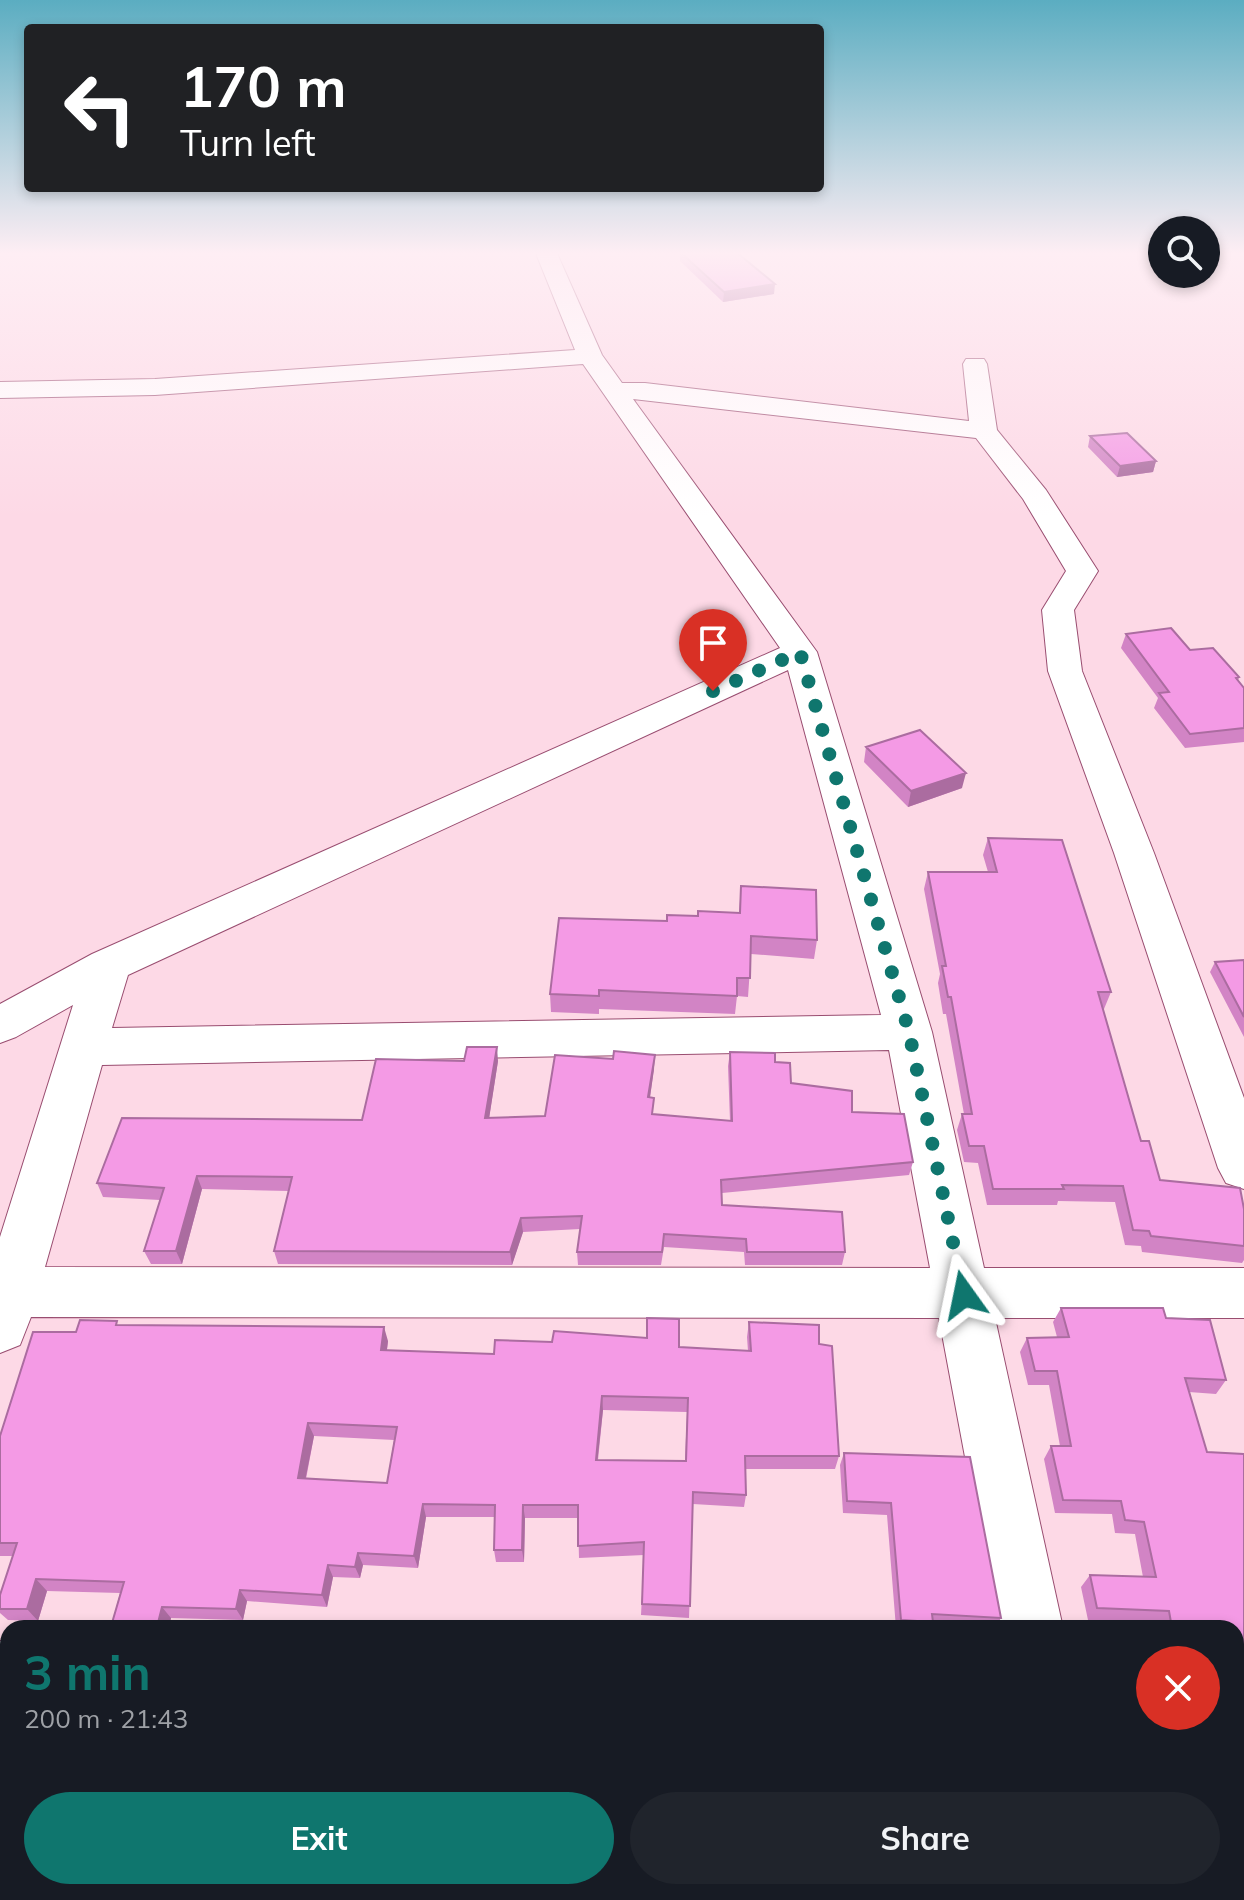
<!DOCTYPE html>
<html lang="en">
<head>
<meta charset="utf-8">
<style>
  body { margin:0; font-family:Mulish,sans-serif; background:#20242c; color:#f1f3f6; height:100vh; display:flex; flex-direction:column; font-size:30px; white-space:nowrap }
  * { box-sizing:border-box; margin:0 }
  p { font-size:26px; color:#9ea1a6 }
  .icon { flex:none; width:44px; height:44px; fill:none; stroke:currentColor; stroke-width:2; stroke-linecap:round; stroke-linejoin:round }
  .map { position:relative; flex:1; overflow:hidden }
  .panel { position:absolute; left:0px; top:1620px; width:1244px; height:280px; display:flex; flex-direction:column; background:#171b24; border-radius:24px 24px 0 0; box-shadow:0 4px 12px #0003 }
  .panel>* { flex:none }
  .top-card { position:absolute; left:24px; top:24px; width:800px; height:168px; border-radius:8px; box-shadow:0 4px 12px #0003; background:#202124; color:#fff; overflow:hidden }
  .fabs { position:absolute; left:1148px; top:216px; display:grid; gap:16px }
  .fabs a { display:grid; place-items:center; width:72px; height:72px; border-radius:50%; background:#171b24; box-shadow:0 4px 12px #0003; font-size:40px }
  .pin { position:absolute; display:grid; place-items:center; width:68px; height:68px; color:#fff; margin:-82px -34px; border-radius:50% 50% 50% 0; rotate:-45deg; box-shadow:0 0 8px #0007 }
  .pin .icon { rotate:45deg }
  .me { position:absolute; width:88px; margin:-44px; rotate:348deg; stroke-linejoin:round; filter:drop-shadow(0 0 6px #0008) }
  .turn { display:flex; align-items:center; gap:28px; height:168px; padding:0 24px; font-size:36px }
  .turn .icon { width:104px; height:104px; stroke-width:2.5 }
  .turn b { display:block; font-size:56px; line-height:68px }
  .round { display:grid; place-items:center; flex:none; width:84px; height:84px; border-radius:42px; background:#20242c }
  .summary { display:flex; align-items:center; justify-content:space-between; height:136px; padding:0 24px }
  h1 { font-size:48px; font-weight:700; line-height:60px; color:#0f766e }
  .button { display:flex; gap:16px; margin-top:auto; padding:16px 24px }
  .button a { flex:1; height:92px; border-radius:48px; background:#0f766e; color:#fff; font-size:32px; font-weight:700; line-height:92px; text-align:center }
  .button a+a { background:#20242c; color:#f1f3f6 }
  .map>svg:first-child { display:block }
</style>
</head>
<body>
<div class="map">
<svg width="1244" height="1900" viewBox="0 0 1244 1900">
  <rect width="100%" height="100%" fill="#fdd9e6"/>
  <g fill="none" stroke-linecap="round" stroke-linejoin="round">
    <defs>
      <path id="minor" d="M 535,251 L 556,251 L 602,355 L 622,383 L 645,383 L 969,421 L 963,364 L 966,359 L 984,359 L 987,364 L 997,430 L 1046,490 L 1098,571 L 1074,610 L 1082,671 L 1154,853 L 1244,1098 L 1244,1189 L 1226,1183 L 1218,1168 L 1114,853 L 1048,671 L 1042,610 L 1066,571 L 1023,499 L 976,438 L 633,399 L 817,652 L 932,1032 L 984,1268 L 1244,1268 L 1244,1318 L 995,1318 L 1063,1628 L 997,1628 L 939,1318 L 31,1317 L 20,1345 L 0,1353 L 0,1237 L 73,1005 L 16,1037 L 0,1043 L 0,1004 L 92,954 L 780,648 L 583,364 L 155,395 L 0,398 L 0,382 L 155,379 L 575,350 ZM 788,670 L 881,1015 L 112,1028 L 128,975 ZM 889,1050 L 930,1268 L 45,1267 L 102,1065 Z
        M 0,1641 L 8,1641 L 8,1709 L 0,1709 Z
        M 1049,1892 L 1123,1892 L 1126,1900 L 1050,1900 Z"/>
    </defs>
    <!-- minor casing -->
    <use href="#minor" stroke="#994d70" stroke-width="2"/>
    <!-- minor -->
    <use href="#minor" fill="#fff" fill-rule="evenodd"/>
  </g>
  <!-- wall -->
  <path fill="#d284c5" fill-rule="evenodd" d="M 680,252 L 774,294 L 723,302 L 680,261 Z
    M 1090,436 L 1156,461 L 1153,472 L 1117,477 L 1088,447 Z
    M 1126,634 L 1190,650 L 1239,677 L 1238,681 L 1244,688 L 1244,742 L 1185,748 L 1154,708 L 1158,698 L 1121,648 Z
    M 866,747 L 962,788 L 908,807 L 864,762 Z
    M 988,838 L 1111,992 L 1104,1009 L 1103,1009 L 1141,1141 L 1160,1180 L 1244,1209 L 1244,1260 L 1242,1263 L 1142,1252 L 1141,1246 L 1125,1245 L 1115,1202 L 1058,1201 L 1057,1205 L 987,1205 L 978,1163 L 964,1162 L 957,1130 L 962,1114 L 964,1114 L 946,1014 L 943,1014 L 938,983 L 940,974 L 924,889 L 928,872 L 988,872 L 983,855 Z
    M 741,886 L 817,940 L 814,959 L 751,954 L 748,997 L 737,996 L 735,1014 L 599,1009 L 599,1014 L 551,1012 L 550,994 L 667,921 L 698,916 L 739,913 Z
    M 1244,960 L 1244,1037 L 1210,972 L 1215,962 Z
    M 730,1052 L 775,1062 L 791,1083 L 852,1112 L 913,1162 L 909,1175 L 722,1193 L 722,1205 L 845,1252 L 842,1265 L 745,1265 L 744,1252 L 664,1247 L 661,1265 L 578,1265 L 577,1252 L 580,1229 L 523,1232 L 512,1265 L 278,1264 L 274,1251 L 289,1191 L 202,1189 L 182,1264 L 151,1264 L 144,1251 L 160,1200 L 103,1197 L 97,1183 L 362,1120 L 498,1061 L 489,1118 L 545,1116 L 654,1069 L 650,1097 L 653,1114 L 730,1121 L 728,1066 Z
    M 1061,1308 L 1166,1318 L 1226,1380 L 1216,1394 L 1189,1392 L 1207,1452 L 1244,1454 L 1244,1824 L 1243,1820 L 1236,1820 L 1236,1628 L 1160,1628 L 1158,1622 L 1088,1620 L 1081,1587 L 1090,1575 L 1143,1577 L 1135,1534 L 1115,1533 L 1112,1514 L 1055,1513 L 1044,1459 L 1051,1446 L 1060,1446 L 1049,1385 L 1028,1385 L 1020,1352 L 1027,1338 L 1057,1337 L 1053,1322 Z
    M 749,1322 L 819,1344 L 839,1456 L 835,1469 L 746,1469 L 746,1495 L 744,1507 L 693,1504 L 689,1618 L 641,1615 L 644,1555 L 579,1558 L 578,1518 L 525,1518 L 524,1562 L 496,1562 L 494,1550 L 495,1517 L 426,1517 L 418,1568 L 363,1565 L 360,1578 L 333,1577 L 327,1607 L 247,1601 L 243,1620 L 171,1618 L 169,1628 L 117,1628 L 112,1623 L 120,1593 L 47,1591 L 38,1621 L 8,1620 L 0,1613 L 0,1595 L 13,1556 L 0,1556 L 0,1436 L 76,1332 L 120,1326 L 388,1341 L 387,1350 L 494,1354 L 679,1347 L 748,1351 L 747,1337 ZM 603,1410 L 687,1412 L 685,1461 L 598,1460 ZM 314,1436 L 394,1440 L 387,1483 L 306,1479 Z
    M 844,1453 L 1001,1618 L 995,1628 L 931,1625 L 930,1628 L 896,1628 L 887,1515 L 843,1513 L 840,1465 Z
    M 884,1892 L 1032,1892 L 1033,1900 L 885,1900 Z"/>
  <!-- shaded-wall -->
  <path fill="#ab6ca0" d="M 775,284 L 774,294 L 723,302 L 724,292 Z
    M 1156,461 L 1153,472 L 1117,477 L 1120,466 Z
    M 966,773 L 962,788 L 908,807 L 911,791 Z
    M 497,1047 L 498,1061 L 487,1132 L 485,1118 Z
    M 655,1055 L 654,1069 L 648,1111 L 648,1097 Z
    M 197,1176 L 202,1189 L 182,1264 L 176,1251 Z
    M 521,1218 L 523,1232 L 512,1265 L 510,1252 Z
    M 384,1327 L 388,1341 L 385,1364 L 381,1350 Z
    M 602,1396 L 603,1410 L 596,1473 L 596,1460 Z
    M 308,1423 L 314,1436 L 303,1491 L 298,1478 Z
    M 423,1504 L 426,1517 L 418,1568 L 414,1556 Z
    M 523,1505 L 525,1518 L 524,1562 L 522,1550 Z
    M 358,1553 L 363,1565 L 360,1578 L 355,1567 Z
    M 328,1565 L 333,1577 L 327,1607 L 322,1595 Z
    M 36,1579 L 47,1591 L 38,1621 L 27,1609 Z
    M 240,1590 L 247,1601 L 243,1620 L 236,1609 Z
    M 162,1607 L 171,1618 L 169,1628 L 162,1628 L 158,1623 Z
    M 138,1892 L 150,1892 L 148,1900 L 137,1900 Z"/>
  <!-- building -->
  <path fill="#f49ae5" stroke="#ab6ca0" stroke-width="2" fill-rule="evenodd" d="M 687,251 L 735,251 L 775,284 L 724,292 L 680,252 Z
    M 1127,433 L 1156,461 L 1120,466 L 1090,436 Z
    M 1171,628 L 1190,650 L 1213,648 L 1239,677 L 1236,678 L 1244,688 L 1244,728 L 1190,734 L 1159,693 L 1169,692 L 1126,634 Z
    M 920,730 L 966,773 L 911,791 L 866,747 Z
    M 988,838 L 1062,840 L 1111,992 L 1098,992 L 1141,1141 L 1149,1141 L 1160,1180 L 1240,1188 L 1244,1209 L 1244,1246 L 1151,1236 L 1149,1231 L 1133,1230 L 1123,1186 L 1062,1185 L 1064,1189 L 993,1189 L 984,1146 L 969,1146 L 962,1114 L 972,1114 L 951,997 L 948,997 L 942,966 L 946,966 L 928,872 L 997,872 Z
    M 741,886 L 816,890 L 817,940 L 751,936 L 750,978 L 737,978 L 737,996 L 599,990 L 599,996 L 550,994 L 559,918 L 667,921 L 667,915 L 698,916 L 698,911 L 740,913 Z
    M 1244,960 L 1244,1017 L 1215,962 Z
    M 467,1047 L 497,1047 L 485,1118 L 545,1116 L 555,1055 L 613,1059 L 614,1051 L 655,1055 L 648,1097 L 654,1098 L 652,1114 L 732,1121 L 730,1052 L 775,1053 L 775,1062 L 790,1063 L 791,1083 L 852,1091 L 852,1112 L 904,1114 L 913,1162 L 721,1180 L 722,1205 L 842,1212 L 845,1252 L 747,1252 L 746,1239 L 664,1234 L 662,1252 L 577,1252 L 582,1216 L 521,1218 L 510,1252 L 274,1251 L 292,1177 L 197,1176 L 176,1251 L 144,1251 L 164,1188 L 97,1183 L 122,1118 L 362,1120 L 376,1059 L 464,1061 Z
    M 1061,1308 L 1163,1308 L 1166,1318 L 1210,1320 L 1226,1380 L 1185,1378 L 1207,1452 L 1244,1454 L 1244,1812 L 1236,1812 L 1236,1710 L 1240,1710 L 1236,1693 L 1236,1628 L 1172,1628 L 1169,1611 L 1097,1608 L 1090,1575 L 1156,1577 L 1144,1522 L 1125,1520 L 1121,1501 L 1063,1500 L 1051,1446 L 1071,1446 L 1057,1371 L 1035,1371 L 1027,1338 L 1069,1337 Z
    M 647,1318 L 679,1319 L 679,1347 L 751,1351 L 749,1322 L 819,1325 L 819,1344 L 832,1346 L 839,1456 L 745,1456 L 746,1495 L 693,1492 L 690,1606 L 642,1604 L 644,1542 L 578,1546 L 578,1505 L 523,1505 L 522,1550 L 494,1550 L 495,1505 L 423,1504 L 414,1556 L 358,1553 L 355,1567 L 328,1565 L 322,1595 L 240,1590 L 236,1609 L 162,1607 L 158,1623 L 112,1623 L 124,1582 L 36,1579 L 27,1609 L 0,1609 L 0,1595 L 17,1543 L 0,1543 L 0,1436 L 33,1332 L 76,1332 L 80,1320 L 117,1321 L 116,1325 L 384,1327 L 381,1350 L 494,1354 L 495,1340 L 552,1342 L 554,1331 L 647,1338 ZM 602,1396 L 688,1398 L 686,1461 L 596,1460 ZM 308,1423 L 397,1427 L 387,1483 L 298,1478 Z
    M 844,1453 L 970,1457 L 1001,1618 L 932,1614 L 933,1622 L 901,1620 L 891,1503 L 847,1501 Z
    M 0,1857 L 8,1857 L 8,1892 L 138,1892 L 137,1900 L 0,1900 Z
    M 235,1892 L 511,1892 L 511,1900 L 234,1900 Z
    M 647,1892 L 797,1892 L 797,1900 L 647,1900 Z
    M 890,1892 L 1032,1892 L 1033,1900 L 891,1900 Z"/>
  <!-- sky -->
  <linearGradient id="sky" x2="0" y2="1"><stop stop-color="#5badc1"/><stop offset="0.49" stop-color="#feeef4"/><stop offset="1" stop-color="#feeef4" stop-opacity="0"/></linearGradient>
  <rect width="1244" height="517" fill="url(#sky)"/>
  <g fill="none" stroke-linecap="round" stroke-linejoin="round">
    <!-- route -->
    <path stroke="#0f766e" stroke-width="14" stroke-dasharray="0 25.2" d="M 713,691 L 800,652 L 909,1032 L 964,1295"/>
  </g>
</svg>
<div class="fabs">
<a><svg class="icon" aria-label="search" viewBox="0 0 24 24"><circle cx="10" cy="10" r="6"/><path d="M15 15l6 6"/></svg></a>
</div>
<div class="pin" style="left:713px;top:691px;background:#d93025"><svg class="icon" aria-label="arrive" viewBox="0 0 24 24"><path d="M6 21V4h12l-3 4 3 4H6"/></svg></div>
<svg class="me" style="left:964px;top:1295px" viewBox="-20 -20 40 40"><path d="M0-17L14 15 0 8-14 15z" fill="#0f766e" stroke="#fff" stroke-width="4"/></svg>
<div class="top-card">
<div class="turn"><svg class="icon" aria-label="left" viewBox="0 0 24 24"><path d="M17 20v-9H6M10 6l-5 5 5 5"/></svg><div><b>170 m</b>Turn left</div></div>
</div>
<section class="panel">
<div class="summary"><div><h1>3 min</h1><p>200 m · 21:43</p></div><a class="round" style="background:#d93025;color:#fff"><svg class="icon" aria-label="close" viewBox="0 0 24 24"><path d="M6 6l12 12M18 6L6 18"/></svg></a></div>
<div class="button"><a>Exit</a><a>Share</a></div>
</section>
</div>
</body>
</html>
